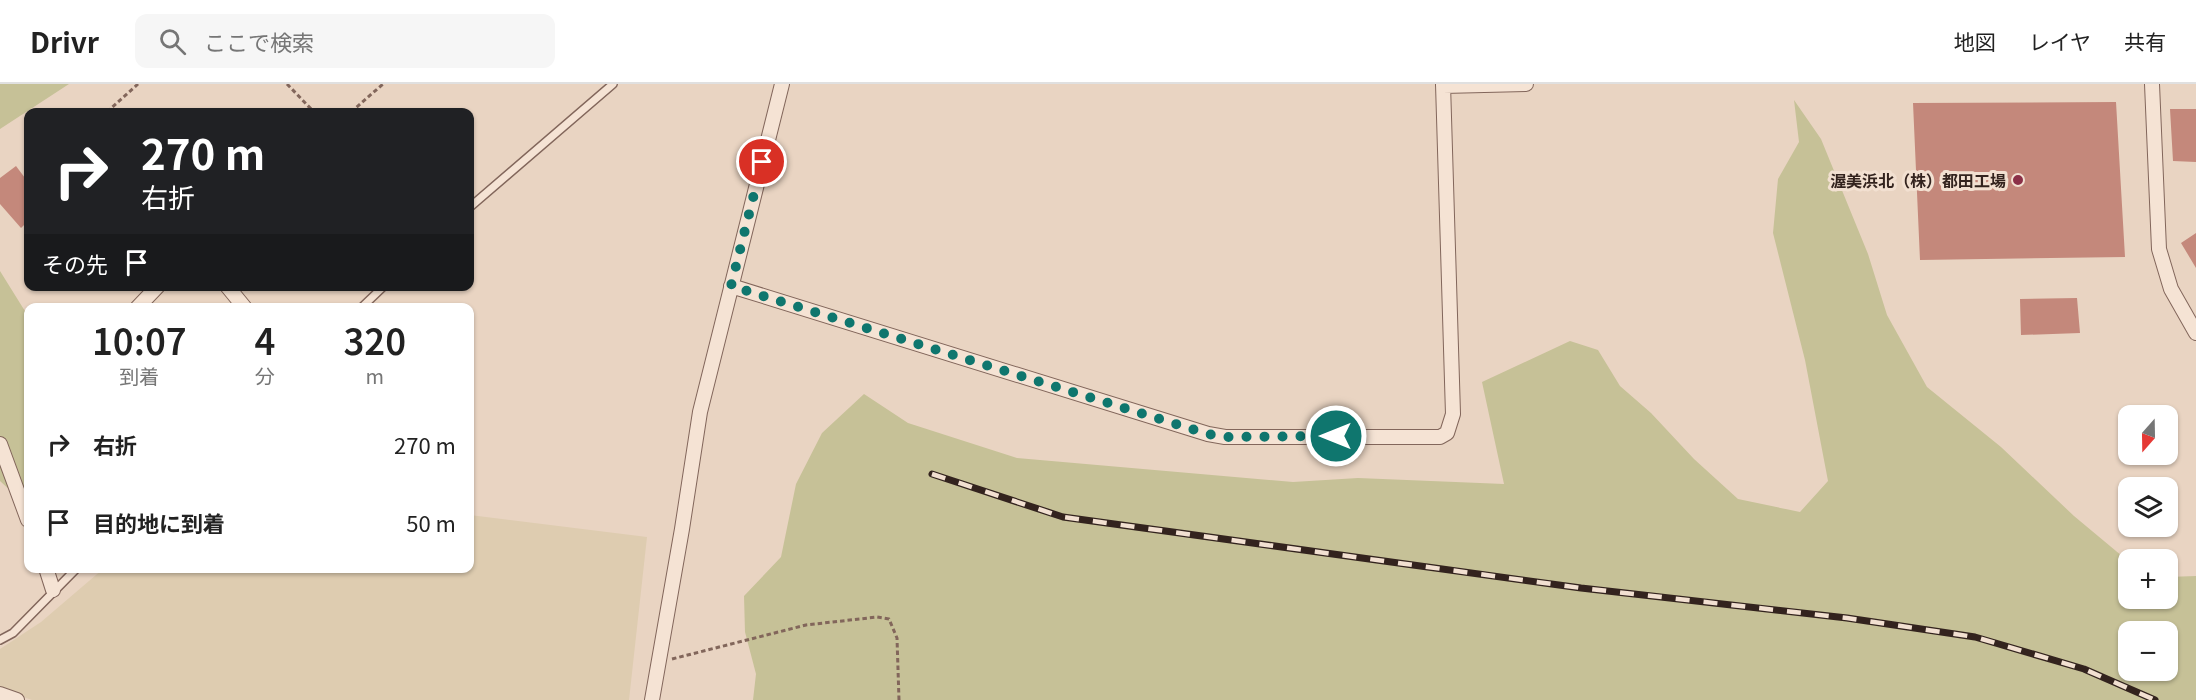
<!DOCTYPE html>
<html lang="ja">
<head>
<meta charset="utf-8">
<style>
  body { margin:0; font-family:Georgia,"Noto Sans JP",serif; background:#f6f6f6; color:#222; height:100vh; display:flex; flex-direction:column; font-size:22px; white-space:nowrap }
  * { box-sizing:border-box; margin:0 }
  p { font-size:20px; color:#767676 }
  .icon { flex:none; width:33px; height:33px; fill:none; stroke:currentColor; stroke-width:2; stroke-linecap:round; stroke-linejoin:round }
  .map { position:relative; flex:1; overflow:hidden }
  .drawer { position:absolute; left:24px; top:219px; width:450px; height:270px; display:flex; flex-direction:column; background:#fff; border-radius:12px; box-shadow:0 2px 4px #0004 }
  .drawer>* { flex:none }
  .top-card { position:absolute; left:24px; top:24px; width:450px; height:183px; border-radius:12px; box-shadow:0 2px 4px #0004; background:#202124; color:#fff; overflow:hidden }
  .needle { width:39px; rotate:200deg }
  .tools { position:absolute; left:2118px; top:321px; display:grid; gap:12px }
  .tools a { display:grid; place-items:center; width:60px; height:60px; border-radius:12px; background:#fff; box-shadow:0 2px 4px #0004; font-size:30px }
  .pin { position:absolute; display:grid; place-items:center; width:51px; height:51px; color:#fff; margin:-26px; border:3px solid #fff; border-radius:50%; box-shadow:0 2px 6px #0007 }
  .me { position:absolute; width:66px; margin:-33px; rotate:270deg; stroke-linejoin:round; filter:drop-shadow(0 0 4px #0008) }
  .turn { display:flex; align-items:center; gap:21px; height:126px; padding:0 18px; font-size:27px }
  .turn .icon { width:78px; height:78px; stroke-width:2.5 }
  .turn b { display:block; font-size:42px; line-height:51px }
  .then { display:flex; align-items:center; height:57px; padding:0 18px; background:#0003; gap:12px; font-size:22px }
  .eta { display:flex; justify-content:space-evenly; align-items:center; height:102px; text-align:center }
  .eta b { font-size:36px; font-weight:600; line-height:42px }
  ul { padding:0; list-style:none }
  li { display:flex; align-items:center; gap:18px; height:78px; padding:0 18px }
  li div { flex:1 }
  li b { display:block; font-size:22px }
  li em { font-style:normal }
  header { display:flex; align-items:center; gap:36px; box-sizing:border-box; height:84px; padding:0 30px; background:#fff; border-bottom:2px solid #e0e0e0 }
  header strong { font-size:28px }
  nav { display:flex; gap:33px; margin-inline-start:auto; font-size:21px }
  .search { width:420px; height:54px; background:#f6f6f6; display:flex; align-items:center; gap:15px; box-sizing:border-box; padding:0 21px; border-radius:12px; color:#767676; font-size:22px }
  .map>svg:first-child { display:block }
</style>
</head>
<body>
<header>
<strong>Drivr</strong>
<div class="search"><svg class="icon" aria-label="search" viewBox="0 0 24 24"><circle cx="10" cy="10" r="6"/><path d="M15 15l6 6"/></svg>ここで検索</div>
<nav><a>地図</a><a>レイヤ</a><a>共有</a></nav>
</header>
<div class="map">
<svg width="2196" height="616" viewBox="0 0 2196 616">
  <rect width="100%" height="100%" fill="#e9d4c2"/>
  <!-- farmland -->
  <path fill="#deccb0" d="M 470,431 L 647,453 L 629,616 L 32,616 L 0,605 L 0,565 L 41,538 L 103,485 L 470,484 Z"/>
  <!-- green -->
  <path fill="#c6c197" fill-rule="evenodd" d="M 0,0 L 69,0 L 0,45 Z
    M 1794,16 L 1821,55 L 1868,170 L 1887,231 L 1927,303 L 2001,363 L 2074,432 L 2128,477 L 2128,514 L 2168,514 L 2168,493 L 2196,492 L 2196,616 L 753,616 L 756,590 L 745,548 L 744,512 L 781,473 L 796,400 L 822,349 L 864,310 L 908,339 L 1017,374 L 1293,398 L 1358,394 L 1504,400 L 1482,298 L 1570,257 L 1598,266 L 1620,302 L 1651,329 L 1694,375 L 1738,415 L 1800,428 L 1828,397 L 1805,276 L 1773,149 L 1778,95 L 1799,58 ZM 2128,548 L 2168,548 L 2168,586 L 2128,586 Z
    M 0,187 L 28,232 L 28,423 L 0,397 Z"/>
  <!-- building -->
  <path fill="#c4887b" d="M 2116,18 L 2125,173 L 1920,176 L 1913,19 Z
    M 2170,25 L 2196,25 L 2196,78 L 2173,77 Z
    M 16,82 L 28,98 L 28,137 L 21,144 L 0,120 L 0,94 Z
    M 2196,149 L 2196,184 L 2181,159 Z
    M 2077,214 L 2080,249 L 2021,251 L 2020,215 Z"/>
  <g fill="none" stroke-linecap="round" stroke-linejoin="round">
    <defs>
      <path id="lane" d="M 470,123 L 613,0
        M 361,224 L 384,202
        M 0,556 L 13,549 L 77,484"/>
      <path id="street" d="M 2152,0 L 2159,165 L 2171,205 L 2196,249
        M 1443,2 L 1526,0
        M 227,202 L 245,224
        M 731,202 L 1208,350 L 1225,353 L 1440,353 L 1447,349 L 1453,330 L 1443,0
        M 137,224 L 158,202
        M 0,360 L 28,436
        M 46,484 L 53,506
        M 0,610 L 17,616
        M 652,616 L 682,445 L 700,328 L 782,0"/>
    </defs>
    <!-- lane casing -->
    <use href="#lane" stroke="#82665b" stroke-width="10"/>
    <!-- street casing -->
    <use href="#street" stroke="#82665b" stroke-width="16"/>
    <!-- path -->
    <path stroke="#82665b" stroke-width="3" stroke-dasharray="4.5 3" stroke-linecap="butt" d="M 287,0 L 314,28
      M 107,28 L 138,0
      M 351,28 L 383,0
      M 672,575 L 806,541 L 877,533 L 889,535 L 897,554 L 899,616"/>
    <!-- lane -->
    <use href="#lane" stroke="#f5e3d4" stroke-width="7"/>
    <!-- street -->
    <use href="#street" stroke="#f5e3d4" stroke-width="14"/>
    <defs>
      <path id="rail" d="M 932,390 L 1063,433 L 1581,504 L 1847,534 L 1975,553 L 2084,585 L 2155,616"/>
    </defs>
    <!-- rail casing -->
    <use href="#rail" stroke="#33231e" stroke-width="7"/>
    <!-- rail -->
    <use href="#rail" stroke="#f2e0d1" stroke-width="4.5" stroke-dasharray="14" stroke-linecap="butt"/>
  </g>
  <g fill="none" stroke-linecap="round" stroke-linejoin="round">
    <!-- route -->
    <path stroke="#0f766e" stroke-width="10" stroke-dasharray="0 18" d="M 762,78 L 731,202 L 1208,350 L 1226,353 L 1336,352"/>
  </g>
  <!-- markers -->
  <circle fill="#8b3047" stroke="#f2e0d1" stroke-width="2" cx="2018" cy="96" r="6"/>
  <g text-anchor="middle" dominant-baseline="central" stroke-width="6" stroke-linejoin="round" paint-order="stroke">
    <!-- poi labels -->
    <g font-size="16" font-weight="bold" fill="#33231e" stroke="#f2e0d1" text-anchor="end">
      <text x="2006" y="96">渥美浜北（株）都田工場</text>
    </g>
  </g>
</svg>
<div class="tools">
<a><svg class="needle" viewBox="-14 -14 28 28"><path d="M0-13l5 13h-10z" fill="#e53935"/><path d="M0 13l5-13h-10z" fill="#767676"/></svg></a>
<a><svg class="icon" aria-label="layers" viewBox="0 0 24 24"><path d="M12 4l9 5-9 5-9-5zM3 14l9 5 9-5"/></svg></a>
<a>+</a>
<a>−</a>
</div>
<div class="pin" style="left:762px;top:78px;background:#d93025"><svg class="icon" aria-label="arrive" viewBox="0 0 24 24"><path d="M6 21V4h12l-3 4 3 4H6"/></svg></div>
<svg class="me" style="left:1336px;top:352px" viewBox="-20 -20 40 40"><circle r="17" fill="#0f766e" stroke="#fff" stroke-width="3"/><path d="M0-11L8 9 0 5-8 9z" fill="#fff"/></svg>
<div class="top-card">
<div class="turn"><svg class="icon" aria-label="right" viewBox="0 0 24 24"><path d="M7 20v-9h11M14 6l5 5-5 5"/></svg><div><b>270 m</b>右折</div></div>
<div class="then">その先<svg class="icon" aria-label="arrive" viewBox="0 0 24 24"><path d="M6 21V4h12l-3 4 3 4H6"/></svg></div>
</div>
<section class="drawer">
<div class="eta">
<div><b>10:07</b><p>到着</p></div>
<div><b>4</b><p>分</p></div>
<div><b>320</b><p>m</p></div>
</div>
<ul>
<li><svg class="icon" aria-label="right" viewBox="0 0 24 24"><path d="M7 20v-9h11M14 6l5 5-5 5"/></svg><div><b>右折</b></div><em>270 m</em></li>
<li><svg class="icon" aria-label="arrive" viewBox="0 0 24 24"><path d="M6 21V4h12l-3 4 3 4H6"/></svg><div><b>目的地に到着</b></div><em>50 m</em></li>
</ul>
</section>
</div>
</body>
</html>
